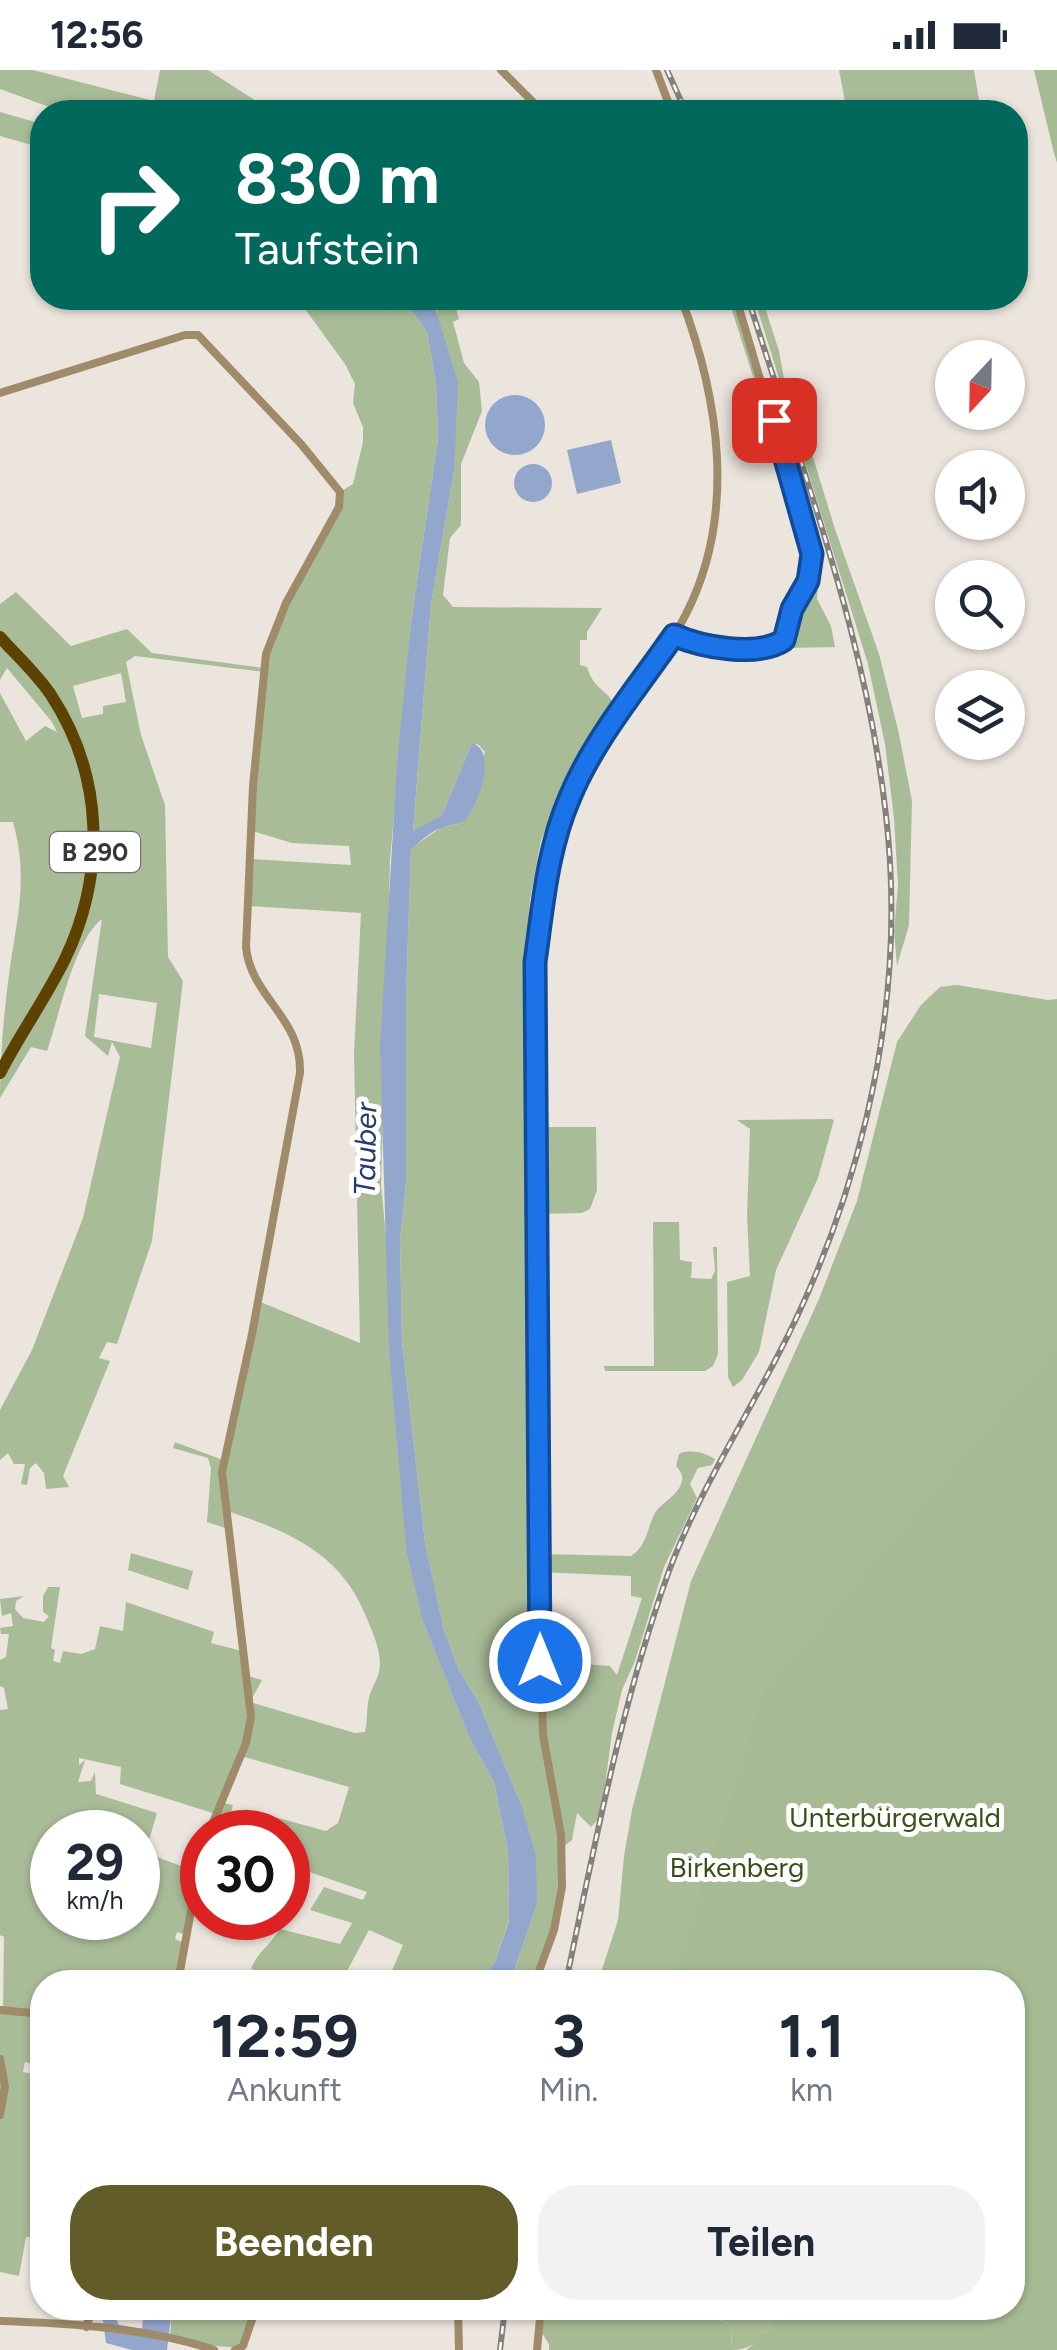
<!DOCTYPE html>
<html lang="de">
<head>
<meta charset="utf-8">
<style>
  body { margin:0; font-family:Figtree,sans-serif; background:#f2f2f3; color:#1f2937; height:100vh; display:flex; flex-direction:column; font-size:38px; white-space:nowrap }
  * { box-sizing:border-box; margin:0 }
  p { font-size:32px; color:#747a83 }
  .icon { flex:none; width:55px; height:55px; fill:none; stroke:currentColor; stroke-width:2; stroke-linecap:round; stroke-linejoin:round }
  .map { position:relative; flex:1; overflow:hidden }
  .panel { position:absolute; left:30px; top:1900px; width:995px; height:350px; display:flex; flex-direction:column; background:#fff; border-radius:40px; box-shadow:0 2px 8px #0004 }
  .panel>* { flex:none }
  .top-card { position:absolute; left:30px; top:30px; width:998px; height:210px; border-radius:40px; box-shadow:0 2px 8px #0004; background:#00695c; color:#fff; overflow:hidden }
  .needle { width:65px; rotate:202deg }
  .controls { position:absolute; left:935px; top:270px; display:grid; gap:20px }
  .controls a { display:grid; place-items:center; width:90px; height:90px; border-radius:50%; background:#fff; box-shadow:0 2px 8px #0004; font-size:50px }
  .speed { position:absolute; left:30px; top:1740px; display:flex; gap:20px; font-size:50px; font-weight:700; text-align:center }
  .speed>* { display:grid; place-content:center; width:130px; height:130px; border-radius:50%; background:#fff; box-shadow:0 2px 8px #0004; line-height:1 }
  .speed small { font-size:25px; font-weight:400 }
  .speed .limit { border:15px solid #d22; background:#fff; color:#111 }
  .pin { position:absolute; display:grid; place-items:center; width:85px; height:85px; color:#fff; margin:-42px; border-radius:20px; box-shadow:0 5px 15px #0006 }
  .me { position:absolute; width:110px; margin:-55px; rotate:0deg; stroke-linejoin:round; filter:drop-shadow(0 0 8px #0008) }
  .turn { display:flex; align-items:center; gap:35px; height:210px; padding:0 40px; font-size:45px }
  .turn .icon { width:130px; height:130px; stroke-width:2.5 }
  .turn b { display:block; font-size:70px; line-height:85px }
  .eta { display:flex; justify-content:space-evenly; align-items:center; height:170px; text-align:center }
  .eta b { font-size:60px; font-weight:700; line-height:70px }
  .action { display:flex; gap:20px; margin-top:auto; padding:20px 40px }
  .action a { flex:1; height:115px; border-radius:40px; background:#625c28; color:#fff; font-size:40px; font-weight:700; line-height:115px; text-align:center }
  .action a+a { background:#f2f2f3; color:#1f2937 }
  .status { display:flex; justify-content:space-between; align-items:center; height:70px; padding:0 50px; background:#fff; direction:ltr }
  .status svg { height:28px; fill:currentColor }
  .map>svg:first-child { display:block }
</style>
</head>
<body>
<div class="status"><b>12:56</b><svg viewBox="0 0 49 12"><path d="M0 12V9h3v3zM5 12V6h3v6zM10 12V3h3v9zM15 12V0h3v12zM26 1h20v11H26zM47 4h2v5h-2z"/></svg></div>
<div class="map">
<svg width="1057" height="2280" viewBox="0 0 1057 2280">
  <rect width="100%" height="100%" fill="#ebe5dd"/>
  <!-- green -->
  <path fill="#a9bc98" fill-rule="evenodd" d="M 0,0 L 33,0 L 154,31 L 160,0 L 208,0 L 273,42 L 63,42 L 0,19 Z
    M 839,0 L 974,0 L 981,42 L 847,42 Z
    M 0,42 L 42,54 L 42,78 L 0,66 Z
    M 297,228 L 403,228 L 427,262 L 436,313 L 438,369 L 411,552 L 390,790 L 381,1115 L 423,1552 L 469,1667 L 494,1712 L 508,1781 L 509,1850 L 495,1892 L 482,1912 L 387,1912 L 403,1875 L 369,1860 L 341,1912 L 280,1912 L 281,1907 L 251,1899 C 256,1884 272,1873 280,1859 L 340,1874 L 352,1853 L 310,1840 L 324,1817 L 363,1830 L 367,1822 L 298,1798 L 288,1801 L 288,1762 L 233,1762 L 235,1756 L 224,1752 L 220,1762 L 209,1762 L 216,1744 L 120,1714 L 121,1697 L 79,1688 L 79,1695 L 85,1690 L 78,1712 L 91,1711 L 95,1702 L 96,1724 L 157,1743 L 149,1770 L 149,1784 L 197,1802 L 195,1813 L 202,1816 L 202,1824 L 195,1821 L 187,1865 L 177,1862 L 175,1869 L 185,1873 L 178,1912 L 159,1908 L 157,1912 L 42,1912 L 42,1996 L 25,1992 L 23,2002 L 42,2006 L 42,2167 L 26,2167 L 19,2206 L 0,2202 L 0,1940 L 3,1939 L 4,1867 L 0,1865 L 0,1640 L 8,1639 L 4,1618 L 0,1616 L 0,1590 L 6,1587 L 9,1564 L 1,1564 L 0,1558 L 13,1556 L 11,1543 L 2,1546 L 0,1529 L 24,1526 L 16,1531 L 15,1539 L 23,1548 L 44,1552 L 49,1546 L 43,1542 L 43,1526 L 48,1517 L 60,1517 L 51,1578 L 55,1580 L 53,1591 L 60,1593 L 63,1581 L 81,1584 L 95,1579 L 100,1556 L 123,1561 L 126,1532 L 214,1562 L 211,1573 L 242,1581 L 244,1605 L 262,1610 L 250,1632 L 355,1663 L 365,1662 C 368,1650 366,1636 370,1624 C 374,1614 379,1607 380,1595 C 380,1579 374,1566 368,1551 C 343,1485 293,1463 230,1442 L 231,1460 L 207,1452 L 211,1398 L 208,1388 L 173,1378 L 175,1372 L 223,1390 L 258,1231 L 360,1273 L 354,983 L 361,843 L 248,836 L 250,789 L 351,795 L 349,776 L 292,773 L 252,761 L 264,602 L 135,586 L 126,592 L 141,665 L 165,735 L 168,887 L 183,911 L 152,1171 L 117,1274 L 107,1272 L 99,1288 L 110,1291 L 63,1406 L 69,1417 L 46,1419 L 44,1403 L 36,1393 L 30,1398 L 27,1415 L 21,1414 L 25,1394 L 14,1394 L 8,1383 L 0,1390 L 0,1340 L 32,1280 L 83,1148 L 120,987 L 112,972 L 108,986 L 85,966 L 102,849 C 74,870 59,947 47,981 L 31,977 L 0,1028 C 0,984 4,941 10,897 C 18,844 28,806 13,752 L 0,752 L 0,623 L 26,671 L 45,656 L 57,662 L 52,652 L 7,598 L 0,610 L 0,534 L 16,522 L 71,576 L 127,559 L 152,583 L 264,598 L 270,568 L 339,437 L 340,422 L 353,414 L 363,372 L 363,357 L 353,333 L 355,314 L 345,294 ZM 121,603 L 126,632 L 103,636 L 103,644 L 82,648 L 73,616 ZM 99,924 L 157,933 L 151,978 L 94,967 ZM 241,1686 L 349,1717 L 338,1753 L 326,1761 L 245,1739 L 241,1752 L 229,1748 L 233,1735 L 223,1733 ZM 52,1762 L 138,1762 L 138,1848 L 123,1848 L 129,1850 L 126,1857 L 111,1852 L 112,1848 L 52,1848 Z
    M 432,228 L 459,228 L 456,239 L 459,249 L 453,252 L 464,293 L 479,312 L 482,341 L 461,394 L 461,455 L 450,468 L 443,525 L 453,537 L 602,538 L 587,562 L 587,570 L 580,570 L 580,595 L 587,597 C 595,624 611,617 618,646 L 593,685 L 579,683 L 541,770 L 530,830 L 525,913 L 527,1175 L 537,1184 L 540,1484 L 631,1486 C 647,1476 647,1458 655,1443 C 662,1432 679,1425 682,1411 C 683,1404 680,1401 676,1396 L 679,1384 C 689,1378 705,1383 715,1389 L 712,1395 L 698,1398 L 690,1414 L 697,1428 L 664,1497 L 635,1591 L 622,1620 L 612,1663 L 601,1746 L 591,1757 L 577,1743 L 572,1770 L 562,1778 L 559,1842 L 535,1912 L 510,1912 L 537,1834 L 521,1734 L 478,1631 L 459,1600 L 444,1561 L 425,1472 L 402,1272 L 400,1170 L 406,1114 L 406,926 L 411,778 L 442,757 L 459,754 L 485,682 L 479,675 L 472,673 L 442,745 L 413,762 L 431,534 L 454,401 L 436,235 ZM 540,1502 L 631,1506 L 631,1526 L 642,1528 L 617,1605 L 610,1596 L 541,1591 L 540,1557 L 529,1550 L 531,1522 L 540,1521 Z
    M 728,228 L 736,228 L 812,484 L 811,498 L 818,514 L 817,529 L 831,556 L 835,577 L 789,578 L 788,555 L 793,528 L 806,508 L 809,483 Z
    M 754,228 L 762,228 L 779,281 L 784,309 L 801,348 L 835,459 L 879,584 L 899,664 L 912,731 L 909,855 L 897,896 L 894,861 L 898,815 L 894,748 L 885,674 L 868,594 Z
    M 957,915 L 1048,930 L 1057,929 L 1057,1326 L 812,1912 L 598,1912 L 618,1850 L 624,1786 L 632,1740 L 691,1511 L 819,1229 L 857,1131 L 897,972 L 921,935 L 940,917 Z
    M 831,1049 L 834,1050 L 818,1108 L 776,1200 L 759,1282 L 742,1310 L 733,1317 L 728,1307 L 727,1212 L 750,1206 L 747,1146 L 750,1059 L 737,1050 Z
    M 536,1057 L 596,1057 L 597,1120 L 590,1139 L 582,1143 L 537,1144 Z
    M 653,1152 L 679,1152 L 680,1190 L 692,1192 L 691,1208 L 711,1209 L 715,1201 L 713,1177 L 717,1177 L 718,1284 L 713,1296 L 705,1301 L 605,1301 L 604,1296 L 654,1296 Z
    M 131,1483 L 193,1501 L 188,1520 L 128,1500 Z
    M 172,2238 L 256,2238 C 252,2248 249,2268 242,2276 C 231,2280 185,2272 170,2268 Z
    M 722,2238 L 775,2238 L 777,2239 C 772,2261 756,2280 732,2280 L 731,2255 L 720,2250 Z"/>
  <!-- forest -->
  <path fill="#a6bb93" d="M 1034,0 L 1057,0 L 1057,93 L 1054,83 Z
    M 1057,1276 L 1057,2280 L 746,2280 C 761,2268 776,2257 775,2238 L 1012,2238 L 1012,1912 L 672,1912 L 764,1621 Z
    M 546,2238 L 722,2238 L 720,2250 L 731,2255 L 732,2280 L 549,2280 L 549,2274 L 542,2263 Z"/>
  <!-- water -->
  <path fill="#93a7cd" d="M 403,228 L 432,228 L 458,312 L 454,401 L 431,534 L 413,761 L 442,745 L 472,673 C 498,681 479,733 466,749 C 459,756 452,754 444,757 C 432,760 421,771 411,779 L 406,926 L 406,1114 L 400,1170 L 402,1272 L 425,1472 L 444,1561 L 459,1600 L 478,1631 L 521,1734 L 536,1786 L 537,1834 L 510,1912 L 482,1912 L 495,1892 L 509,1851 L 508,1781 L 494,1712 L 469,1667 L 423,1552 L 406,1478 L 389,1279 L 380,976 L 397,694 L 411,552 L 438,369 L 436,313 L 427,262 Z
    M485 355a30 30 0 1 1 60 0a30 30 0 1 1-60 0Z
    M 611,370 L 621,413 L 577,424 L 567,380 Z
    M514 413a19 19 0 1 1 38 0a19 19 0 1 1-38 0Z
    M 101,2238 L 118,2238 L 115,2247 L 119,2255 L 142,2259 L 144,2238 L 172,2238 L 167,2280 L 132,2280 L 106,2273 Z"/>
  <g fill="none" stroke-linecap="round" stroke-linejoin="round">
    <!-- street -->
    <path stroke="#9f8b69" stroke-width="8" d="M 501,0 L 543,42
      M 656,0 L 672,42
      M 0,323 L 185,265 L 198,265 L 301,374 L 340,422 L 339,437 L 286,533 L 266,584 L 253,716 L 246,877 C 251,928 302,947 300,1003 L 252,1264 L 222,1402 L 251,1647 L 246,1673 L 209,1762
      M 674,565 L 698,576 L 767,578 L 783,570 L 792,539 L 808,511 L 812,484 L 736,228
      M 178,1912 L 202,1781
      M 535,1912 L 554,1860 L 562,1817 L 561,1765 L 543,1665 L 541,1591 L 535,892 C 543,836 546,774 572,722 C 604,659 654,607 686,544 C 737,444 719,328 681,228
      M 0,1940 L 42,1944
      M 0,1989 L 5,2017 L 0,2045
      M 458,2238 L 459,2280
      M 0,2251 C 67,2253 151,2258 214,2280
      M 86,2257 L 93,2238
      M 235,2280 L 243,2276 L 256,2238
      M 537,2280 L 541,2238"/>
    <!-- primary -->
    <path stroke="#5e4202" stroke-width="12" d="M 0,567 C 17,586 37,604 51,625 C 104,706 106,803 65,889 C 46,928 20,964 0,1003"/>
    <defs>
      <path id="rail" d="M 667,0 L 686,42
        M 566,1912 C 595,1774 621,1634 669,1501 C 697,1426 740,1358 777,1287 C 855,1138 900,962 890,792 C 878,597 806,413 748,228
        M 500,2280 L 505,2238"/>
    </defs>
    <!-- rail casing -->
    <use href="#rail" stroke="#84807b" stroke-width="6"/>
    <!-- rail -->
    <use href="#rail" stroke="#fff" stroke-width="2.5" stroke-dasharray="8" stroke-linecap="butt"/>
  </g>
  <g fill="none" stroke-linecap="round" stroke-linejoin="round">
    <defs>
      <path id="route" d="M 540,1591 L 535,892 C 543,836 547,780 570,727 C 594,669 638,617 674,565 C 701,577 757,588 784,570 L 792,539 L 808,511 L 812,484 L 774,350"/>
    </defs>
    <!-- route casing -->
    <use href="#route" stroke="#114b97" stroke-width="25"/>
    <!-- route -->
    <use href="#route" stroke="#1a73e8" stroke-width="18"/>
  </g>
  <g text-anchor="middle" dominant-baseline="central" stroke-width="10" stroke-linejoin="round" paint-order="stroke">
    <!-- shield labels -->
    <rect fill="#fff" stroke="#747371" stroke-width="2.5" x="50" y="762" width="90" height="40" rx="8"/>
    <g font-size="25" font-weight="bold" fill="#393734">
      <text x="95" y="782">B 290</text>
    </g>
    <!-- park labels -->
    <g font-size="28" fill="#375117" stroke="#fff">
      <text x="895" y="1747">Unterbürgerwald</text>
      <text x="737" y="1797">Birkenberg</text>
    </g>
    <!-- water labels -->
    <g font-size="30" font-style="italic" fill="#253d6d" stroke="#fff">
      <text transform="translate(365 1079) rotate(-89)">Tauber</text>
    </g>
  </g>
</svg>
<div class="controls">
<a><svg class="needle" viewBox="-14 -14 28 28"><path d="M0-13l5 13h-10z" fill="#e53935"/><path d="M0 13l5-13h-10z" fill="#747a83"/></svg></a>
<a><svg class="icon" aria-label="sound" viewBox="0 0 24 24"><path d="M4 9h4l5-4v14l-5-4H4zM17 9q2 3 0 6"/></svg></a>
<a><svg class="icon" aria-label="search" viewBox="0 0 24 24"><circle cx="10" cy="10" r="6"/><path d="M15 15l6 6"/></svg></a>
<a><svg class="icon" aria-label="layers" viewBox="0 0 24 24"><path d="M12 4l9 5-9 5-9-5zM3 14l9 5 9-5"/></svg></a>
</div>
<div class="speed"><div>29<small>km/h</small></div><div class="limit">30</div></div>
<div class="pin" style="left:774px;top:350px;background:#d93025"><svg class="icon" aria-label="arrive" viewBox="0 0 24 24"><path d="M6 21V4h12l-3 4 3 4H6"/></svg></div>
<svg class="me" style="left:540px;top:1591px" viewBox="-20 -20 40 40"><circle r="17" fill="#1a73e8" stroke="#fff" stroke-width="3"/><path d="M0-11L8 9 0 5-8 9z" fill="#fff"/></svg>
<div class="top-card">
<div class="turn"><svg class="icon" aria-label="right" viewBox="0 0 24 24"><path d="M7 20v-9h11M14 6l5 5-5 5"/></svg><div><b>830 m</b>Taufstein</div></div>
</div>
<section class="panel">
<div class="eta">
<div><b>12:59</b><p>Ankunft</p></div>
<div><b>3</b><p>Min.</p></div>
<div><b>1.1</b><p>km</p></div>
</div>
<div class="action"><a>Beenden</a><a>Teilen</a></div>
</section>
</div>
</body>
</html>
